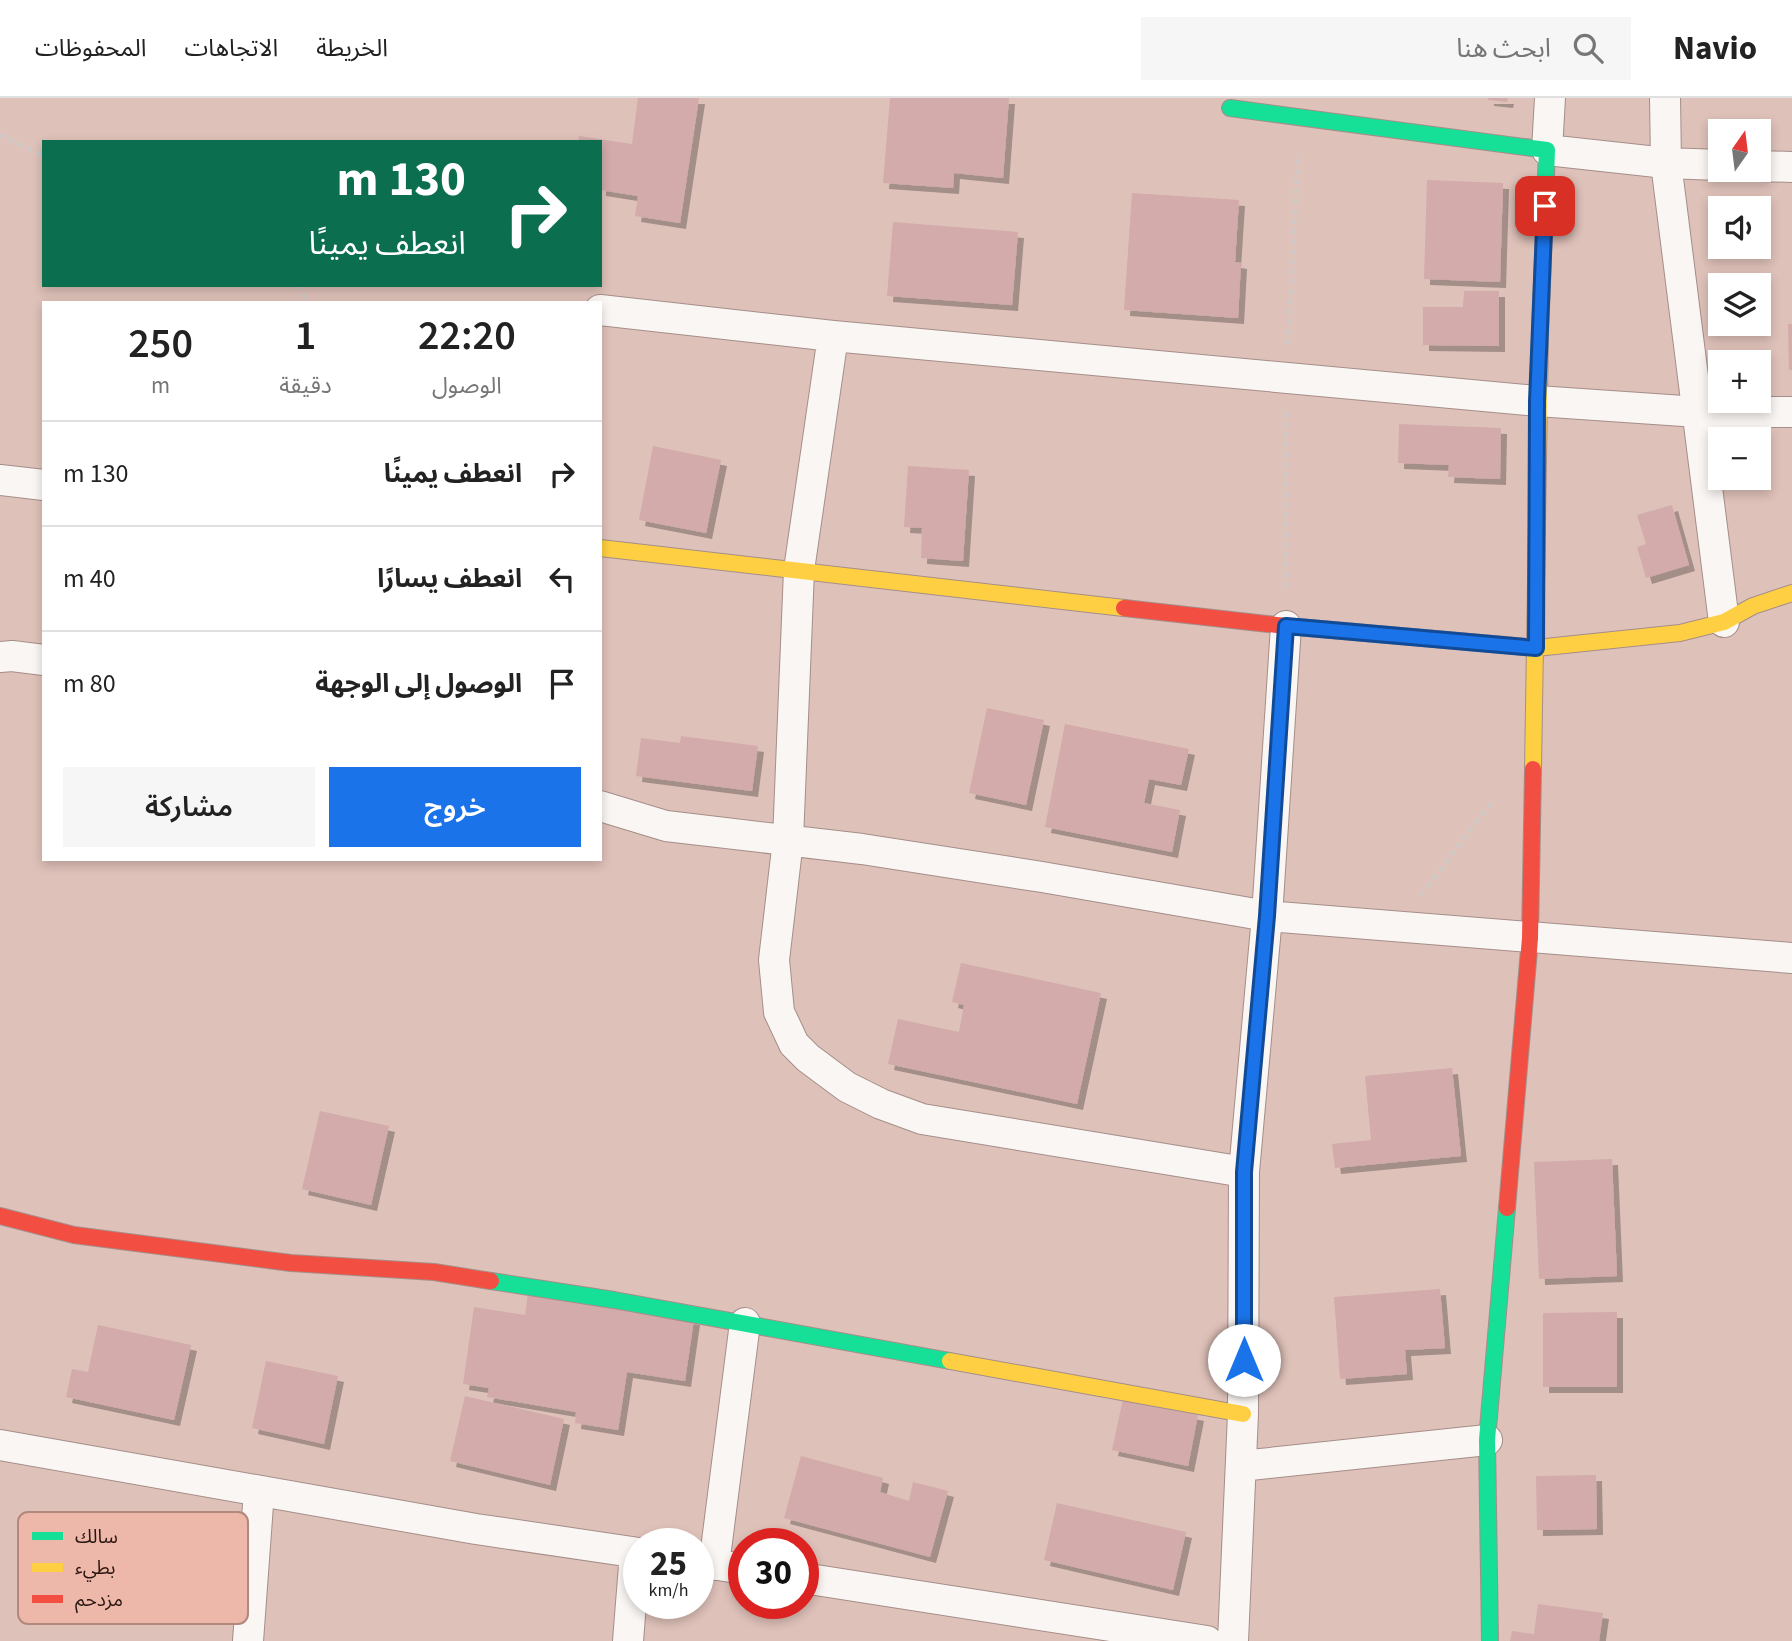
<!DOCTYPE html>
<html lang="ar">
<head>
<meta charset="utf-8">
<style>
  body { margin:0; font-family:"Source Sans 3","Noto Sans Arabic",sans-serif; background:#f6f6f6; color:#222; direction:rtl; height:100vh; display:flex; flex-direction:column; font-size:26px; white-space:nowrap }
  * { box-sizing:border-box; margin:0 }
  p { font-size:23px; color:#767676 }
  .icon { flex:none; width:38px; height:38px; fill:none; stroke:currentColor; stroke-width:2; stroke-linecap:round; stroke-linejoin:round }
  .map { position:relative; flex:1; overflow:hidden; direction:ltr }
  .panel { position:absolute; left:42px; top:203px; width:560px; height:560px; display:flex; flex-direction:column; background:#fff; border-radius:0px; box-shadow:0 4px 10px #0003; direction:rtl }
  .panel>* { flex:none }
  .guide { position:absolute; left:42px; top:42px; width:560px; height:147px; border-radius:0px; box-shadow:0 4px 10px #0003; direction:rtl; background:#0b6e4f; color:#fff; overflow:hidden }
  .needle { width:46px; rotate:14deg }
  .tools { position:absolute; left:1708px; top:21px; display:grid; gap:14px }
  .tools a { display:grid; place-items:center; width:63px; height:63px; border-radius:0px; background:#fff; box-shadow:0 4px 10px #0003; font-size:35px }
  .speed { position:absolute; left:623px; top:1430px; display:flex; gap:14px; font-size:35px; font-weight:700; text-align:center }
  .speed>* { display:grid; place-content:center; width:91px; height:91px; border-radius:50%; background:#fff; box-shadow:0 4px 10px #0003; line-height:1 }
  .speed small { font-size:18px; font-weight:400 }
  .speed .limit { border:10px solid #d22; background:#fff; color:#111 }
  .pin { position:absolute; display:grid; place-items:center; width:60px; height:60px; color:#fff; margin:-30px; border-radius:14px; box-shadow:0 4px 10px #0006 }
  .me { position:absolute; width:77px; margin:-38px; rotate:0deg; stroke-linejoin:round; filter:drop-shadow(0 0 5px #0008) }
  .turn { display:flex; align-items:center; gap:24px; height:147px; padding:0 21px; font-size:32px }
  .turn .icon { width:91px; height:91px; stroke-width:2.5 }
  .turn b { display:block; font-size:49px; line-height:60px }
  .eta { display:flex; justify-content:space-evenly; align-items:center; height:119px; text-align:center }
  .eta b { font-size:42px; font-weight:600; line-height:49px }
  .action { display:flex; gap:14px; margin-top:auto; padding:14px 21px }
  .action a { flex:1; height:80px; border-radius:0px; background:#1a73e8; color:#fff; font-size:28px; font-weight:600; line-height:80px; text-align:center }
  .action a+a { background:#f6f6f6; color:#222 }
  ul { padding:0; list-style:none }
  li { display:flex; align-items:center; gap:21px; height:105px; padding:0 21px; border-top:2px solid #e0e0e0 }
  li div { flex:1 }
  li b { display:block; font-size:26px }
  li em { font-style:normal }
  header { display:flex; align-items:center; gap:42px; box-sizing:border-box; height:98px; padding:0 35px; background:#fff; border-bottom:2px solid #e0e0e0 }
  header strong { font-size:33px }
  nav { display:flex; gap:38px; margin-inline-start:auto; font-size:24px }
  .search { width:490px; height:63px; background:#f6f6f6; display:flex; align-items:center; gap:18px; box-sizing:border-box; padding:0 24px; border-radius:0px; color:#767676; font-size:26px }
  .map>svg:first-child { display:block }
</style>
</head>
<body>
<header>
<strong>Navio</strong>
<div class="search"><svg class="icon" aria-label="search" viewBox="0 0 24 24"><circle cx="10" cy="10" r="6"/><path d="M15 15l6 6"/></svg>ابحث هنا</div>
<nav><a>الخريطة</a><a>الاتجاهات</a><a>المحفوظات</a></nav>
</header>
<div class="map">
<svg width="1792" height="1543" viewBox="0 0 1792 1543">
  <defs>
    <filter id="shadow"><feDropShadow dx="6" dy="6" stdDeviation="0" flood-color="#0004"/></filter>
  </defs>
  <rect width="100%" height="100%" fill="#dec1b9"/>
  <!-- building -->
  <path fill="#d2abaa" filter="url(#shadow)" d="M 638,0 L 699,0 L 680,125 L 635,118 L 638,98 L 600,92 L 600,44 L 578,44 L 579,38 L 632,46 Z
    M 890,0 L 1009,0 L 1003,80 L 954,75 L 953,90 L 883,85 Z
    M 1488,0 L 1508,0 L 1507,4 L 1488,2 Z
    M 1427,82 L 1503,85 L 1500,184 L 1424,181 Z
    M 1132,95 L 1239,102 L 1235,164 L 1241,165 L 1238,220 L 1124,212 Z
    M 893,124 L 1018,134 L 1012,207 L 887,198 Z
    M 1464,193 L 1499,193 L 1499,248 L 1423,247 L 1423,209 L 1463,209 Z
    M 1788,226 L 1792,226 L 1792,272 L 1789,272 Z
    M 1399,326 L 1501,330 L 1500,381 L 1448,379 L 1449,367 L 1398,365 Z
    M 653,348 L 721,362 L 706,435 L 639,422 Z
    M 908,368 L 969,372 L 963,463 L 921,460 L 922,430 L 904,429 Z
    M 1672,407 L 1689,467 L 1646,480 L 1637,449 L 1646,446 L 1637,417 Z
    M 987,610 L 1044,622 L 1026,707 L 969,695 Z
    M 1065,626 L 1189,651 L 1181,687 L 1149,681 L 1144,705 L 1180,712 L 1172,754 L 1045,729 Z
    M 681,638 L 758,648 L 752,693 L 636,678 L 641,640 L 680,645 Z
    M 961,865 L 1101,895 L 1077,1006 L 888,966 L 898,921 L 959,934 L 964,907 L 952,904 Z
    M 1452,970 L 1461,1058 L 1335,1070 L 1332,1046 L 1371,1042 L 1365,978 Z
    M 320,1013 L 389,1028 L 371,1107 L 302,1091 Z
    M 1612,1061 L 1617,1178 L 1539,1181 L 1534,1064 Z
    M 1440,1191 L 1445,1250 L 1405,1252 L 1407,1276 L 1340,1281 L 1334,1199 Z
    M 528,1195 L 694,1221 L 685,1283 L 627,1274 L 618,1332 L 575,1325 L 576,1314 L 487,1299 L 489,1290 L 463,1286 L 474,1209 L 525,1217 Z
    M 1617,1214 L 1617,1289 L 1543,1289 L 1543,1215 Z
    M 98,1227 L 191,1247 L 174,1322 L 66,1299 L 72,1271 L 88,1274 Z
    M 266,1263 L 338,1278 L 324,1346 L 252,1330 Z
    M 465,1298 L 564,1321 L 550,1387 L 450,1363 Z
    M 1123,1301 L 1198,1317 L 1188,1368 L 1112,1352 Z
    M 801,1358 L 883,1380 L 880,1394 L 909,1403 L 913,1384 L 948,1393 L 930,1459 L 784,1420 Z
    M 1596,1377 L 1597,1431 L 1537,1432 L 1536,1378 Z
    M 1057,1405 L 1186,1434 L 1173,1492 L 1044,1462 Z
    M 1538,1506 L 1603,1515 L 1599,1543 L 1510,1543 L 1512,1533 L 1534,1536 Z"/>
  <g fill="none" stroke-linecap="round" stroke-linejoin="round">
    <defs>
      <path id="street" d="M 1550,0 L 1547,52 L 1666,65 L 1665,0
        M 1720,67 L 1666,65 L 1724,524
        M 1759,68 L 1792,69
        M 600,212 L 833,238 L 1537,303 L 1698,314 L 1792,314
        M 833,238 L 799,472 L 788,742 L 774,862 L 779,914 L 794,946 L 808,960 L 847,989 L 881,1006 L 922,1021 L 1244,1074
        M 0,382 L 44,387
        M 0,559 L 12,558 L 44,562
        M 600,708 L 666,728 L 862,751 L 1042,779 L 1267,818 L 1792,860
        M 0,1347 L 476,1431 L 639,1455
        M 1241,1368 L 1487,1342
        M 698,1464 L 744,1471
        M 714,1467 L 745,1225
        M 803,1480 L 1207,1543
        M 248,1543 L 259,1393
        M 628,1543 L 635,1455
        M 1233,1543 L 1243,1316 L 1244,1074 L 1267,818 L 1286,528"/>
      <path id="fast" d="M 1230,10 L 1547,52 L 1540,238
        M 491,1183 L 614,1202 L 950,1263
        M 1490,1543 L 1487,1342 L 1507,1110"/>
      <path id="slow" d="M 600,450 L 1124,510
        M 1504,547 L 1536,550 L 1680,535 L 1724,524 L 1753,508 L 1792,495
        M 1533,671 L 1540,238
        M 950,1263 L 1243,1316"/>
      <path id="jam" d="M 1124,510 L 1286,528 L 1504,547
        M 1507,1110 L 1530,840 L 1533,671
        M 0,1118 L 74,1137 L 291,1165 L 434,1174 L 491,1183"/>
    </defs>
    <!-- street casing -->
    <use href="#street" stroke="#a58e89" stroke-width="32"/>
    <!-- fast casing -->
    <use href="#fast" stroke="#a58e89" stroke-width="18"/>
    <!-- slow casing -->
    <use href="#slow" stroke="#a58e89" stroke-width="18"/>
    <!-- jam casing -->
    <use href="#jam" stroke="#a58e89" stroke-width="18"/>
    <!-- path -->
    <path stroke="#d0c8c5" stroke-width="4.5" stroke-dasharray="5 5" stroke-linecap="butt" d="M 0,37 L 44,58
      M 298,187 L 308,205
      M 1288,246 L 1298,55
      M 1286,314 L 1286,490
      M 1421,797 L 1494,701"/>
    <!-- street -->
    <use href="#street" stroke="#faf6f4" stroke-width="30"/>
    <!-- fast -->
    <use href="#fast" stroke="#16e098" stroke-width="16"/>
    <!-- slow -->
    <use href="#slow" stroke="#ffcf43" stroke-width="16"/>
    <!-- jam -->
    <use href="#jam" stroke="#f24e42" stroke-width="16"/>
  </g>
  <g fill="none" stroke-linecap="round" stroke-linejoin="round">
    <defs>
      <path id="route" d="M 1244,1262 L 1244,1074 L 1267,818 L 1286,528 L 1536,550 L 1537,303 L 1545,108"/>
    </defs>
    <!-- route casing -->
    <use href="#route" stroke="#114b97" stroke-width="18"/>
    <!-- route -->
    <use href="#route" stroke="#1a73e8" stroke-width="12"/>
  </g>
  <!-- legend -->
  <rect x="18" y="1414" width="230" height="112" rx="10" fill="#edb8aa" stroke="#b2877c" stroke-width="2"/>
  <rect x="32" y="1434" width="31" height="8" fill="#16e098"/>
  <rect x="32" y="1465" width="31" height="9" fill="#ffcf43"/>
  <rect x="32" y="1497" width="31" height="8" fill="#f24e42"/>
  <g font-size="19" fill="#291611">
    <text x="75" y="1445">سالك</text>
    <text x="75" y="1476">بطيء</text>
    <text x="75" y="1508">مزدحم</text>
  </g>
</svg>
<div class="tools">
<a><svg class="needle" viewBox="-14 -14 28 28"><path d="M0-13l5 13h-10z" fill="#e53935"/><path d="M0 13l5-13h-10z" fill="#767676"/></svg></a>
<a><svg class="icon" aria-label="sound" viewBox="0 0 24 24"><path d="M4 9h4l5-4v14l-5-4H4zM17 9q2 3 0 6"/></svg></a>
<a><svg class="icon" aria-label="layers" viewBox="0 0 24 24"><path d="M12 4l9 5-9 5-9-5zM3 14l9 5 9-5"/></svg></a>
<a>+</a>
<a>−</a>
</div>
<div class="speed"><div>25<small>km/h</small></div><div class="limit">30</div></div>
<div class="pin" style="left:1545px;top:108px;background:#d93025"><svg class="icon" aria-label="arrive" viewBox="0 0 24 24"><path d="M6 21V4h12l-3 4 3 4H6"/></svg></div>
<svg class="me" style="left:1244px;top:1262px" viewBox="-20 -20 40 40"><circle r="19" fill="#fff"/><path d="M0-13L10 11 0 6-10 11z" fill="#1a73e8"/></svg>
<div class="guide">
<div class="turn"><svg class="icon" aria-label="right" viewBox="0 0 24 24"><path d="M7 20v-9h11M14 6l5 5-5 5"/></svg><div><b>130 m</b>انعطف يمينًا</div></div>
</div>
<section class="panel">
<div class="eta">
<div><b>22:20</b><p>الوصول</p></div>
<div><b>1</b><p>دقيقة</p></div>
<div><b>250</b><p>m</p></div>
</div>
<ul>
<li><svg class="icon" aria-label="right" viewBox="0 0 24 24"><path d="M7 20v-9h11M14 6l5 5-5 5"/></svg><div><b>انعطف يمينًا</b></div><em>130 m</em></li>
<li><svg class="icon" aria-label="left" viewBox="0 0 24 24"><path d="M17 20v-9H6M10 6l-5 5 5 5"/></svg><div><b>انعطف يسارًا</b></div><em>40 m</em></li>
<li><svg class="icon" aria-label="arrive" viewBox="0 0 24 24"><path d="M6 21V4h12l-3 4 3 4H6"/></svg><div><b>الوصول إلى الوجهة</b></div><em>80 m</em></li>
</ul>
<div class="action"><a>خروج</a><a>مشاركة</a></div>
</section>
</div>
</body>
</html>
